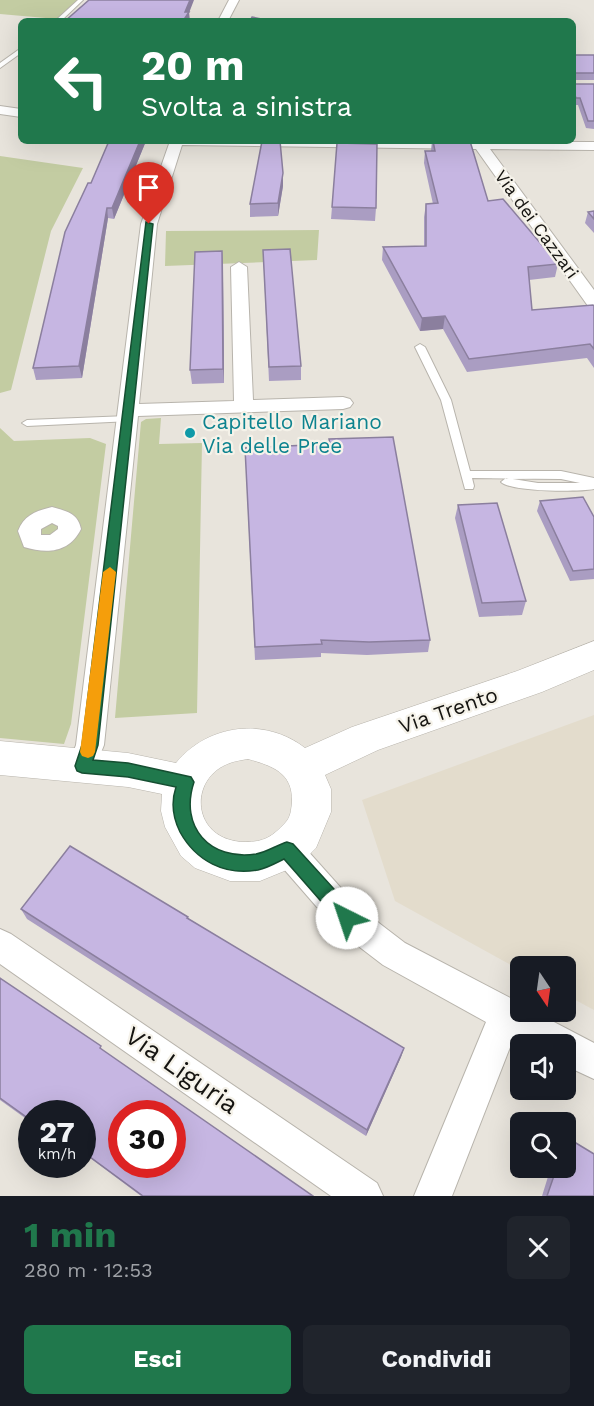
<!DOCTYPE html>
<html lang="it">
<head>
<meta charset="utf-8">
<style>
  body { margin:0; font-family:"Work Sans",sans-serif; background:#20242c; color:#f1f3f6; height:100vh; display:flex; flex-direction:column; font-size:22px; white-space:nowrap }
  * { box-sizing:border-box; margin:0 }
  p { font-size:20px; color:#9ea1a6 }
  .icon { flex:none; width:33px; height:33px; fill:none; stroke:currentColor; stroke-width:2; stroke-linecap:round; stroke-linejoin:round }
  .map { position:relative; height:1196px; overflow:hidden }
  .details { display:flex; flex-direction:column; background:#171b24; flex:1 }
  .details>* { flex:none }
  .banner { position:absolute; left:18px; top:18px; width:558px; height:126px; border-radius:9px; box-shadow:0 6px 24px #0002; background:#20784c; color:#fff; overflow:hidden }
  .needle { width:39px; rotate:167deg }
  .buttons { position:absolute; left:510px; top:956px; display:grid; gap:12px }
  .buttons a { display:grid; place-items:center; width:66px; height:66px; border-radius:9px; background:#171b24; box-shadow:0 6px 24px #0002; font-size:30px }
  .speed { position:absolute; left:18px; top:1100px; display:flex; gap:12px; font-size:30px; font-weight:700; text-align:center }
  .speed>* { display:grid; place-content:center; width:78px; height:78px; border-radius:50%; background:#171b24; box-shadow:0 6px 24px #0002; line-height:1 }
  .speed small { font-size:15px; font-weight:400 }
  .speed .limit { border:9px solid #d22; background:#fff; color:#111 }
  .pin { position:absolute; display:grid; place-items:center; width:51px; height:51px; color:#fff; margin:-62px -26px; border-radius:50% 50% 50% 0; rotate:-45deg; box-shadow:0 0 6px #0007 }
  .pin .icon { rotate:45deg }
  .me { position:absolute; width:66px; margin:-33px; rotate:319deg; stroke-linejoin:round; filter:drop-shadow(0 0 4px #0008) }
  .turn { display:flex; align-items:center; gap:21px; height:126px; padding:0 24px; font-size:27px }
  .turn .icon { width:78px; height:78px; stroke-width:2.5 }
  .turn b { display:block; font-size:42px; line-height:51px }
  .round { display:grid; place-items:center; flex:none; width:63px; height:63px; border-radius:9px; background:#20242c }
  .overview { display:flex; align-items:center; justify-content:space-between; height:102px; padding:0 24px }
  h1 { font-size:36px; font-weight:700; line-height:45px; color:#20784c }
  .primary-button { display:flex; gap:12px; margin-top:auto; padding:12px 24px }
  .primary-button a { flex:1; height:69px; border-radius:9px; background:#20784c; color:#fff; font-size:24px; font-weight:700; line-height:69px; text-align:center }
  .primary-button a+a { background:#20242c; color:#f1f3f6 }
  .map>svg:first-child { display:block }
</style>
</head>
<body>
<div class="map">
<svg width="594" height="1196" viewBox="0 0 594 1196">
  <rect width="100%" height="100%" fill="#e8e4dc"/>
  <!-- built -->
  <path fill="#e3dccc" d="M 594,715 L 594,1010 L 566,995 L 566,966 L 520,966 L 520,970 L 395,901 L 362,800 Z"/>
  <!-- green -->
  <path fill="#c3cca2" d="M 0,0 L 78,0 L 57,19 L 0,14 Z
    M 0,156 L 83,168 L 51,231 L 11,390 L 0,393 Z
    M 319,230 L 317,260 L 165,266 L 166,231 Z
    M 161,418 L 159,444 L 202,443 L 197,713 L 115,718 L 141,422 L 146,419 Z
    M 0,428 L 14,441 L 90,438 L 106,444 L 71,724 L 64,744 L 0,738 Z"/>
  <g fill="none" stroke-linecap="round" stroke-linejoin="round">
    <defs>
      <path id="lane" d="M 78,0 L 83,0 L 61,21 L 55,21 Z
        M 21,48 L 21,53 L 0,68 L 0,63 Z
        M 420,344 L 425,347 L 451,400 L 470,471 L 561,471 L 594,478 L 594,489 C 578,492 512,492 501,482 L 506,478 L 538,483 L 580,483 L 561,479 L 472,478 L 474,486 L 473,489 L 465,489 L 441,400 L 415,347 Z
        M 128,416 L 131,417 L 131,421 L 27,426 L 22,423 L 27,420 Z"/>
      <path id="street" d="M 229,0 L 239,0 L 228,21 L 218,21 Z
        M 0,106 L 21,109 L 21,117 L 0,114 Z
        M 170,141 L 594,142 L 594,150 L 490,149 L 594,290 L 594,307 L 588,306 L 476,149 L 182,145 L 157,224 L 139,404 L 234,401 L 231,267 L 239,262 L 247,267 L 253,400 L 343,397 L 350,399 L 353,403 L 350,407 L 343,409 L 138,416 L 104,745 L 92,775 L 82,778 L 72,775 L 68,766 L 76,745 L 141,224 Z
        M 52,507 C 66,511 78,513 81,529 C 69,553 47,554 24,547 L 18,531 C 24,515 36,511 52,507 ZM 52,523 L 58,526 L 58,529 L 50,535 L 41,535 L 41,529 Z
        M 287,836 L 298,840 L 358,907 L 405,943 L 518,1002 L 520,1004 L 520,1011 L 533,1011 L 594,1043 L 594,1079 L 566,1066 L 566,1044 L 526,1044 L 514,1037 L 452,1196 L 414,1196 L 486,1022 L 383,965 L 336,929 L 276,860 L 272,850 L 276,840 Z
        M 0,929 L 11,934 L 377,1183 L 383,1196 L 331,1196 L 0,964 Z"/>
      <path id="secondary" d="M 594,641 L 594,670 L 542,692 L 378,750 L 325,775 L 331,789 L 331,812 L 316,848 L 299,865 L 260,881 L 230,881 L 195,868 L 181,856 L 165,827 L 161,811 L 162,794 L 128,787 L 0,775 L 0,741 L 128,753 L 176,763 C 208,724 265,717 305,748 L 352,727 L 517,671 ZM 248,759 C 273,766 293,773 292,802 C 291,810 291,817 285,823 C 272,837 264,842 245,842 C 191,841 187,778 230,763 C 235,761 242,760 248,759 Z"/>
    </defs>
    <!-- lane casing -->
    <use href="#lane" stroke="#b8b4ac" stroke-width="2"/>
    <!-- street casing -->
    <use href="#street" stroke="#b8b4ac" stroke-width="2"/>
    <!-- secondary casing -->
    <use href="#secondary" stroke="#b8b4ac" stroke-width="1"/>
    <!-- lane -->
    <use href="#lane" fill="#fff" fill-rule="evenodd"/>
    <!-- street -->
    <use href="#street" fill="#fff" fill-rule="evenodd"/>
    <!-- secondary -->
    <use href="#secondary" fill="#fff" fill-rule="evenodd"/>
  </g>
  <!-- wall -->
  <path fill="#aa9dc2" d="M 573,55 L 594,55 L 594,80 L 573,80 Z
    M 573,84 L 594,84 L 594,129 L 586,128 L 578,105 L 575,105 L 573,101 Z
    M 109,141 L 146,141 L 114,219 L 108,218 L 82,378 L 36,380 L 33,368 L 91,183 Z
    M 432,141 L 470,141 L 488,201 L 558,264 L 555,277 L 529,280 L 532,310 L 594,306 L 594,368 L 587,358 L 467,372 L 443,329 L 420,331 L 382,260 L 383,247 L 424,246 L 424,217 L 426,204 L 433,204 L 424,163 L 425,151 L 431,151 Z
    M 283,186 L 278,216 L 250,217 L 250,204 Z
    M 332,207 L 376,208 L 375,221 L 331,219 Z
    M 594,211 L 594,233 L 585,223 L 588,212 Z
    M 263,250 L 301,366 L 301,380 L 269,381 Z
    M 223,264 L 224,383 L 192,384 L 190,370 Z
    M 329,439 L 430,640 L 428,652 L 367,655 L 321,653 L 321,657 L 255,660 L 245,448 L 329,444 Z
    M 540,501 L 594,517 L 594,579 L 570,581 L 537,511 Z
    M 458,505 L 526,601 L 522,615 L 479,617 L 455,518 Z
    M 21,909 L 189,919 L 404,1048 L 401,1057 L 366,1136 L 27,919 Z
    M 0,978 L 105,1052 L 313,1196 L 141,1196 L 82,1152 L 82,1113 L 32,1113 L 32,1123 L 0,1100 Z
    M 566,1137 L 594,1196 L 542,1196 L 551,1167 L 566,1167 Z"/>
  <!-- shaded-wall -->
  <path fill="#8b7f9e" d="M 190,0 L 194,0 L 189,13 L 189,12 L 190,21 L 183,21 L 185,12 Z
    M 140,141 L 146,141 L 114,219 L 112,208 Z
    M 283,173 L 283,186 L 278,216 L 278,203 Z
    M 107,208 L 108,218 L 82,378 L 79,366 Z
    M 222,251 L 223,264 L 224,383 L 223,369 Z
    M 445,316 L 443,329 L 420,331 L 422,318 Z
    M 404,1048 L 401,1057 L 366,1136 L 367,1130 Z"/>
  <!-- building -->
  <path fill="#c6b6e2" stroke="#8b7f9e" stroke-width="1.5" fill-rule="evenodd" d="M 89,0 L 190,0 L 185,12 L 189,12 L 183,21 L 65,21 Z
    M 252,17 L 267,20 L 267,21 L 250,21 Z
    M 573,55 L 594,55 L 594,73 L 573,73 Z
    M 573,79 L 573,84 L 594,84 L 594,121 L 588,121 L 580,98 L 576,98 L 573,90 Z
    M 109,141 L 140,141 L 112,208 L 107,208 L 79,366 L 33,368 L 65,232 L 88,183 L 91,183 Z
    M 262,141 L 280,141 L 283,173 L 278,203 L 250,204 Z
    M 433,141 L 470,141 L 488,201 L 503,199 L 558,264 L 528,267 L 532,310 L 593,305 L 594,306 L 594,349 L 590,344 L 469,359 L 445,316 L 422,318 L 383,247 L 426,246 L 426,204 L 438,203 L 425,151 L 435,151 Z
    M 337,143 L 377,144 L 376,208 L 332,207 Z
    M 594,211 L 594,219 L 588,212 Z
    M 290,249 L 301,366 L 269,367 L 263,250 Z
    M 222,251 L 223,369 L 190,370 L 195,252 Z
    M 393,437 L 430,640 L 369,642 L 321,640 L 322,644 L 255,647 L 245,448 L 330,444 L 329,439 Z
    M 583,497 L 594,517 L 594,569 L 573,571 L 540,501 Z
    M 497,503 L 526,601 L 482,603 L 458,505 Z
    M 70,846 L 188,917 L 187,918 L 404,1048 L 367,1130 L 21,909 Z
    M 0,978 L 101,1046 L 100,1048 L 313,1196 L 143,1196 L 82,1151 L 82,1113 L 32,1113 L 32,1121 L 0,1098 ZM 122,1113 L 172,1113 L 172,1164 L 122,1164 Z
    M 566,1137 L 594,1154 L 594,1196 L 547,1196 L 557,1167 L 566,1167 Z"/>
  <!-- route -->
  <path fill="#20784c" stroke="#154e31" stroke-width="1.5" d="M 146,222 L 153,224 L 98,745 L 93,760 L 128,763 L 191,777 L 194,782 C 179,827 210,861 256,854 C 267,852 277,845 287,842 L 293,844 L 354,911 L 356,918 L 354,924 L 347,926 L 341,924 L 284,859 C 276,863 267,868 258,870 C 225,876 196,861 180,832 C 173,818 171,802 176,787 L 128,777 L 82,773 L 77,771 L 75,766 L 82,745 Z"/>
  <!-- slow -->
  <path fill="#f59e0b" d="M 110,567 L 116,572 L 95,752 L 93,756 L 88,758 L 82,756 L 80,752 L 103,572 Z"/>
  <!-- markers -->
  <circle fill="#0f9aa8" stroke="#f5f2e9" stroke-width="2" cx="190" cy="433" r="6"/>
  <g text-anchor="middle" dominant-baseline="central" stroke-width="4.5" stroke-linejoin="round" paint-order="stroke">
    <!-- far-street labels -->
    <g font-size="18" fill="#151411" stroke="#f5f2e9">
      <text transform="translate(537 224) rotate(54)">Via dei Cazzari</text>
    </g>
    <!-- culture labels -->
    <g font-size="21" fill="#0d838f" stroke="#f5f2e9" text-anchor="start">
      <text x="202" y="421">Capitello Mariano<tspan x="202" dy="24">Via delle Pree</tspan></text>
    </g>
    <!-- street labels -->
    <g font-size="21" fill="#151411" stroke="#f5f2e9">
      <text transform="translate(448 710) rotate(-19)">Via Trento</text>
    </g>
    <!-- near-street labels -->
    <g font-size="26" fill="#151411" stroke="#f5f2e9">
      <text transform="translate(182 1070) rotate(35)">Via Liguria</text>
    </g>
  </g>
</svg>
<div class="buttons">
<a><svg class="needle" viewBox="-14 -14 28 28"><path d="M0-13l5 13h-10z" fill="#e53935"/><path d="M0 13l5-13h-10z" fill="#9ea1a6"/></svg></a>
<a><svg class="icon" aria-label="sound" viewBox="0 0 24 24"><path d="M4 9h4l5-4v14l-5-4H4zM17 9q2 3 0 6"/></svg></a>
<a><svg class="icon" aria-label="search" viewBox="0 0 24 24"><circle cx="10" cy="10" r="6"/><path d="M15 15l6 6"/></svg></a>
</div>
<div class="speed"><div>27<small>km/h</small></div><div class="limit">30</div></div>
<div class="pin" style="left:149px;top:224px;background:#d93025"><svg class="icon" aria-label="arrive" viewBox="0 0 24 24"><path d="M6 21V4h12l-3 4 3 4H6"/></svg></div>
<svg class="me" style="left:347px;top:918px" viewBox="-20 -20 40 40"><circle r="19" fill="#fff"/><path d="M0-13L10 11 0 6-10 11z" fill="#20784c"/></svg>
<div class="banner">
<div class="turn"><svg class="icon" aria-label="left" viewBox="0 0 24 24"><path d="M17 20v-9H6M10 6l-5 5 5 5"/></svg><div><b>20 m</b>Svolta a sinistra</div></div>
</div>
</div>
<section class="details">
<div class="overview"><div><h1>1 min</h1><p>280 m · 12:53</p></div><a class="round"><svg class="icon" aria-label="close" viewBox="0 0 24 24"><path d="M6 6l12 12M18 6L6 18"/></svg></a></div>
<div class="primary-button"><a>Esci</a><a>Condividi</a></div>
</section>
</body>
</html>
